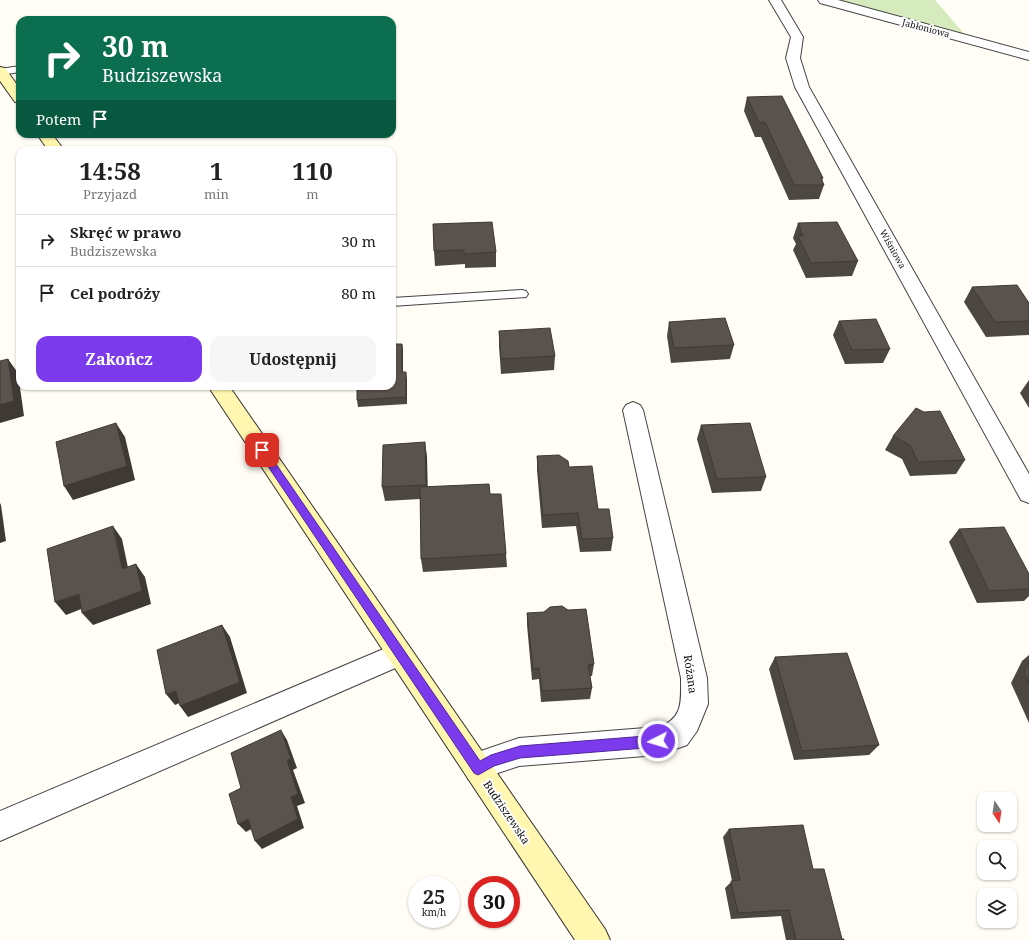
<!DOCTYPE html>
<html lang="pl">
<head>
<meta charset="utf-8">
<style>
  body { margin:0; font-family:"Noto Serif",serif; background:#f6f6f6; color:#222; height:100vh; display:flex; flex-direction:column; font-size:15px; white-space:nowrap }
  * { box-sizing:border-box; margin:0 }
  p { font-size:13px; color:#767676 }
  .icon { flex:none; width:22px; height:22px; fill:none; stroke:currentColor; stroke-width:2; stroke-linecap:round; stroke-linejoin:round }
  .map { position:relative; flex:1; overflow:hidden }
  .drawer { position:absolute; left:16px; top:146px; width:380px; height:244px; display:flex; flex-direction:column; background:#fff; border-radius:12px; box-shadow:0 1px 3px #0004 }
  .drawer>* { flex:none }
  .guide { position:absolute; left:16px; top:16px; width:380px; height:122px; border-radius:12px; box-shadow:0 1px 3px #0004; background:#0b6e4f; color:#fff; overflow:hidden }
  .needle { width:26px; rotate:168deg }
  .buttons { position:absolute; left:977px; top:792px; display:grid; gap:8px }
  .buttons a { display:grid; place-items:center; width:40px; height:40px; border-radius:8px; background:#fff; box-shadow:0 1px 3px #0004; font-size:20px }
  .speed { position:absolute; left:408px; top:876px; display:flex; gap:8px; font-size:20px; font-weight:700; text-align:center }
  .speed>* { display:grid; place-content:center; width:52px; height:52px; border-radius:50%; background:#fff; box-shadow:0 1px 3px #0004; line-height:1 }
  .speed small { font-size:10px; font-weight:400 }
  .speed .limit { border:6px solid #d22; background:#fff; color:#111 }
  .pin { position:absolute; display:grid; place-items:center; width:34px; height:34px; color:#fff; margin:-17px; border-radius:8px; box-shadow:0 2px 6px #0006 }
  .me { position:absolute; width:44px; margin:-22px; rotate:265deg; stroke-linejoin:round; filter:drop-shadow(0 0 3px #0008) }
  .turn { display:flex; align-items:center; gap:14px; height:84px; padding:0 20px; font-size:18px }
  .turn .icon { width:52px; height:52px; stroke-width:2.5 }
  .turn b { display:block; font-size:28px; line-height:34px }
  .then { display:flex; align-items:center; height:38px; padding:0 20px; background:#0003; gap:8px; font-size:15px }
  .eta { display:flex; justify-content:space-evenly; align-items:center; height:68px; text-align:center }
  .eta b { font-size:24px; font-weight:700; line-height:28px }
  .cta { display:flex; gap:8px; margin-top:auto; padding:8px 20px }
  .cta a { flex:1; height:46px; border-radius:12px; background:#7c3aed; color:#fff; font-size:16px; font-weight:700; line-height:46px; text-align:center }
  .cta a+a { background:#f6f6f6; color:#222 }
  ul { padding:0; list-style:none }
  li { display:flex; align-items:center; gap:12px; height:52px; padding:0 20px; border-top:1px solid #e0e0e0 }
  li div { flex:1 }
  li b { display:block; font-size:15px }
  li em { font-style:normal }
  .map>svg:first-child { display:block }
</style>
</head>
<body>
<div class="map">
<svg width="1029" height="940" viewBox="0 0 1029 940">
  <rect width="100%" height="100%" fill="#fffdf5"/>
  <!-- green -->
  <path fill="#d5ebbd" d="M 840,0 L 935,0 L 966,36 Z"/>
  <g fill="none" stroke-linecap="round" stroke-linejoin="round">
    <defs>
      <path id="lane" d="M 20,66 L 20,72 L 0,75 L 0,69 Z
        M 522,290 L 526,291 L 528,294 L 526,297 L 392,306 L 392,298 Z"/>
      <path id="street" d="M 769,0 L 781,0 L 803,37 L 800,58 L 809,87 L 1029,474 L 1029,503 L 1021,500 L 795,87 L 786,58 L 791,37 Z
        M 818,0 L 838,0 L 1029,52 L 1029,60 L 820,3 Z
        M 633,402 L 640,405 L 643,410 L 707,678 L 708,704 L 697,731 L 687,745 L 658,755 L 519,766 L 498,773 L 478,783 L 468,779 L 464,769 L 468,759 L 481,751 L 519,738 L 658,727 C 684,719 681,700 681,678 L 623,410 L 626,405 Z
        M 400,642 L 409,646 L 413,654 L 409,662 L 0,841 L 0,811 Z"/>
      <path id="secondary" d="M 0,67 L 5,68 L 20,89 L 20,103 L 15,102 L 0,81 Z
        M 37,134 L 52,134 L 64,150 L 48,150 Z
        M 208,386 L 229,386 L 605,929 L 610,940 L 575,940 Z"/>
    </defs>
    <!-- lane casing -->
    <use href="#lane" stroke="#444" stroke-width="2"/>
    <!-- street casing -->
    <use href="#street" stroke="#444" stroke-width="2"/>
    <!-- secondary casing -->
    <use href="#secondary" stroke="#333" stroke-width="2"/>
    <!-- lane -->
    <use href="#lane" fill="#fff" fill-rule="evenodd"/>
    <!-- street -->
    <use href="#street" fill="#fff" fill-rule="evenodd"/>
    <!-- secondary -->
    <use href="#secondary" fill="#fff6b0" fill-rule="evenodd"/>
  </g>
  <!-- wall -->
  <path fill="#4d4742" d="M 747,97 L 823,178 L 822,181 L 824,185 L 819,199 L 789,200 L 761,137 L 755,137 L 744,111 Z
    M 798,223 L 858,261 L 852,276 L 806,278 L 793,250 L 796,244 L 793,238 Z
    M 433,224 L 496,252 L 496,267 L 465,268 L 465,264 L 435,266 L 434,251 Z
    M 972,287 L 1029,303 L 1029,335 L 986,337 L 964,302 Z
    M 839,321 L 890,349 L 883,363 L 845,364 L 833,335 Z
    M 669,322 L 734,345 L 730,359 L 671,363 L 667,336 Z
    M 499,331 L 555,356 L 554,370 L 501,374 L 499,346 Z
    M 402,344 L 403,351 L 403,372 L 407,380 L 407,404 L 358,407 L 357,400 Z
    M 1029,380 L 1029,408 L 1020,393 Z
    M 701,425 L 766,477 L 761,491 L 712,493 L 697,439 Z
    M 893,436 L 965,460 L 956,474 L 910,476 L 902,459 L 885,450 Z
    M 427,456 L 427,487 L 490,494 L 506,554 L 507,567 L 423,572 L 421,559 L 420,499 L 385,501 L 382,487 Z
    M 537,456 L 569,467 L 598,509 L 613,538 L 611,551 L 580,552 L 576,526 L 542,528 L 537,470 Z
    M 959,529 L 1029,574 L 1029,596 L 1024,601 L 977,603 L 949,542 Z
    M 527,613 L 594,664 L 592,676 L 590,676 L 592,688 L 590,699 L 541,702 L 539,679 L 532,680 L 527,625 Z
    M 1029,655 L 1029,723 L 1011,683 L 1022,661 Z
    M 775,657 L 879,745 L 869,755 L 794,760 L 769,669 Z
    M 729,829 L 813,869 L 842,939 L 844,940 L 786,940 L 781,916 L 731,919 L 725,888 L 732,881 L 723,837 Z"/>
  <!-- shaded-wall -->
  <path fill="#3f3936" d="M 402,344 L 403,351 L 403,380 L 402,372 Z
    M 8,359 L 18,373 L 24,416 L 0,423 L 0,405 Z
    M 406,372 L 407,380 L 407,404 L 406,397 Z
    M 116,423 L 125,437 L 135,480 L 73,500 L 64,486 Z
    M 425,442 L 427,456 L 428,498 L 426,485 Z
    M 0,503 L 1,505 L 6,541 L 0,543 Z
    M 113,526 L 122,539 L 131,582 L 122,569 Z
    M 136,564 L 145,577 L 151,604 L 93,625 L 82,613 Z
    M 79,594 L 89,606 L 66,615 L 55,602 Z
    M 222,625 L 230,637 L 247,693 L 188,717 L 180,706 Z
    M 176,691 L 184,701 L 175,705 L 166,694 Z
    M 281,730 L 287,740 L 297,768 L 293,770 L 305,803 L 297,806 L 304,828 L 262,849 L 255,841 L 291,797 L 287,760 Z
    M 248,819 L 255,827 L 246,832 L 238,824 Z"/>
  <!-- building -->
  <path fill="#5a524d" stroke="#3f3936" d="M 782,96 L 823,178 L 821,178 L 824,185 L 794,185 L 765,122 L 759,123 L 747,97 Z
    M 492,222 L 496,252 L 464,254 L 464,250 L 434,251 L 433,224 Z
    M 837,222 L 858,261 L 811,263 L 798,236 L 803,236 L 798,223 Z
    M 1017,285 L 1029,303 L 1029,321 L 995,322 L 972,287 Z
    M 725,318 L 734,345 L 674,348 L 669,322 Z
    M 876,319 L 890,349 L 852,350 L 839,321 Z
    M 550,328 L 555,356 L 501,359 L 499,331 Z
    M 392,344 L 402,344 L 402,372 L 406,372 L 406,397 L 357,400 L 357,386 L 392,386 Z
    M 8,359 L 14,401 L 0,405 L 0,361 Z
    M 916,408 L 924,412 L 940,411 L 965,460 L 918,462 L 910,445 L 893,436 Z
    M 116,423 L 127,466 L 64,486 L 56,442 Z
    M 750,423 L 766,477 L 717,479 L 701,425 Z
    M 425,442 L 426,485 L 382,487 L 383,445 Z
    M 559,455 L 568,461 L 569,467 L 592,466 L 598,509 L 609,509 L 613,538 L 582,539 L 578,513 L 543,515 L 537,456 Z
    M 489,484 L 490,494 L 501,494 L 506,554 L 421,559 L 420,487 Z
    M 113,526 L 122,569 L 136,564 L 142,591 L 82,613 L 79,594 L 55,602 L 47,549 Z
    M 1004,527 L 1029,574 L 1029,589 L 989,591 L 959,529 Z
    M 562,606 L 568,610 L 586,609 L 594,664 L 588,665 L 592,688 L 542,691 L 539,668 L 533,669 L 527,613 L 544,612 L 550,607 Z
    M 222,625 L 240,682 L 180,706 L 176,691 L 166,694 L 157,650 Z
    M 847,653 L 879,745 L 802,751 L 775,657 Z
    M 1029,662 L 1029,683 L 1024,672 Z
    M 281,730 L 291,759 L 287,760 L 298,794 L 291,797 L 298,819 L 255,841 L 248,819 L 238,824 L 229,794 L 241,788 L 231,753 Z
    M 803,825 L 813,869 L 824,869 L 842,939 L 844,939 L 844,940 L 796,940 L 789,910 L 738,913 L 731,881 L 740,880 L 729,829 Z"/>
  <!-- route -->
  <path fill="#7c3aed" stroke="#51269a" d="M 262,447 L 265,448 L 480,761 L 491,755 L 520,746 L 658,735 L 662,737 L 664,741 L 662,745 L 658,747 L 520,758 L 494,766 L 478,775 L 474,773 L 259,453 L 257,450 L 259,448 Z"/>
  <g text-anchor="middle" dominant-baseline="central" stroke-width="4" stroke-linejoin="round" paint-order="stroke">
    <!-- far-street labels -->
    <g font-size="9" fill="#111" stroke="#fff">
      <text transform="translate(926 28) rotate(15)">Jabłoniowa</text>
      <text transform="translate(893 249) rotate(61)">Wiśniowa</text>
    </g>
    <!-- street labels -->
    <g font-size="11" fill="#111" stroke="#fff">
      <text transform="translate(691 674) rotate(82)">Różana</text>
      <text transform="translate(507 812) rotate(56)">Budziszewska</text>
    </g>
  </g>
</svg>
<div class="buttons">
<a><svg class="needle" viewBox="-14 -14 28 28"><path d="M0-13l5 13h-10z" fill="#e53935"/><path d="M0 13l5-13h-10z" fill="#767676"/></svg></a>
<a><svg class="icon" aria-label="search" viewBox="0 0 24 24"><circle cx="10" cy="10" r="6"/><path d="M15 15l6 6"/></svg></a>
<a><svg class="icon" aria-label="layers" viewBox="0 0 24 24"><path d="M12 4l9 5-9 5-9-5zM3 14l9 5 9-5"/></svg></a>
</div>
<div class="speed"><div>25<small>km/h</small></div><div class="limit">30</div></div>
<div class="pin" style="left:262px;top:450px;background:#d93025"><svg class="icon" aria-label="arrive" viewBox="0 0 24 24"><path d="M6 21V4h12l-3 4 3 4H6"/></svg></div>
<svg class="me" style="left:658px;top:741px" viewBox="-20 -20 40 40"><circle r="17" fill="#7c3aed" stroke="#fff" stroke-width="3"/><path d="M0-11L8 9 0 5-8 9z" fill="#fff"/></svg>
<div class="guide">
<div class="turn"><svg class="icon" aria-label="right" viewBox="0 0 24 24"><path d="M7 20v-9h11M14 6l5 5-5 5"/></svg><div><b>30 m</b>Budziszewska</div></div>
<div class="then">Potem<svg class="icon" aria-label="arrive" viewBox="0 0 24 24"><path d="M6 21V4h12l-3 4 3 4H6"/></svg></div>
</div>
<section class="drawer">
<div class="eta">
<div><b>14:58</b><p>Przyjazd</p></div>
<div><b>1</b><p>min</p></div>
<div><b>110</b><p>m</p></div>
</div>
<ul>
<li><svg class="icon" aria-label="right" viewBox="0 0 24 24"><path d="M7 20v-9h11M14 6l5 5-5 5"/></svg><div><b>Skręć w prawo</b><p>Budziszewska</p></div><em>30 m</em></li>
<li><svg class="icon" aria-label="arrive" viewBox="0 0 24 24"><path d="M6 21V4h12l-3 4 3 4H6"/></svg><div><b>Cel podróży</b></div><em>80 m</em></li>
</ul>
<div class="cta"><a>Zakończ</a><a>Udostępnij</a></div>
</section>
</div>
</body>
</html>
